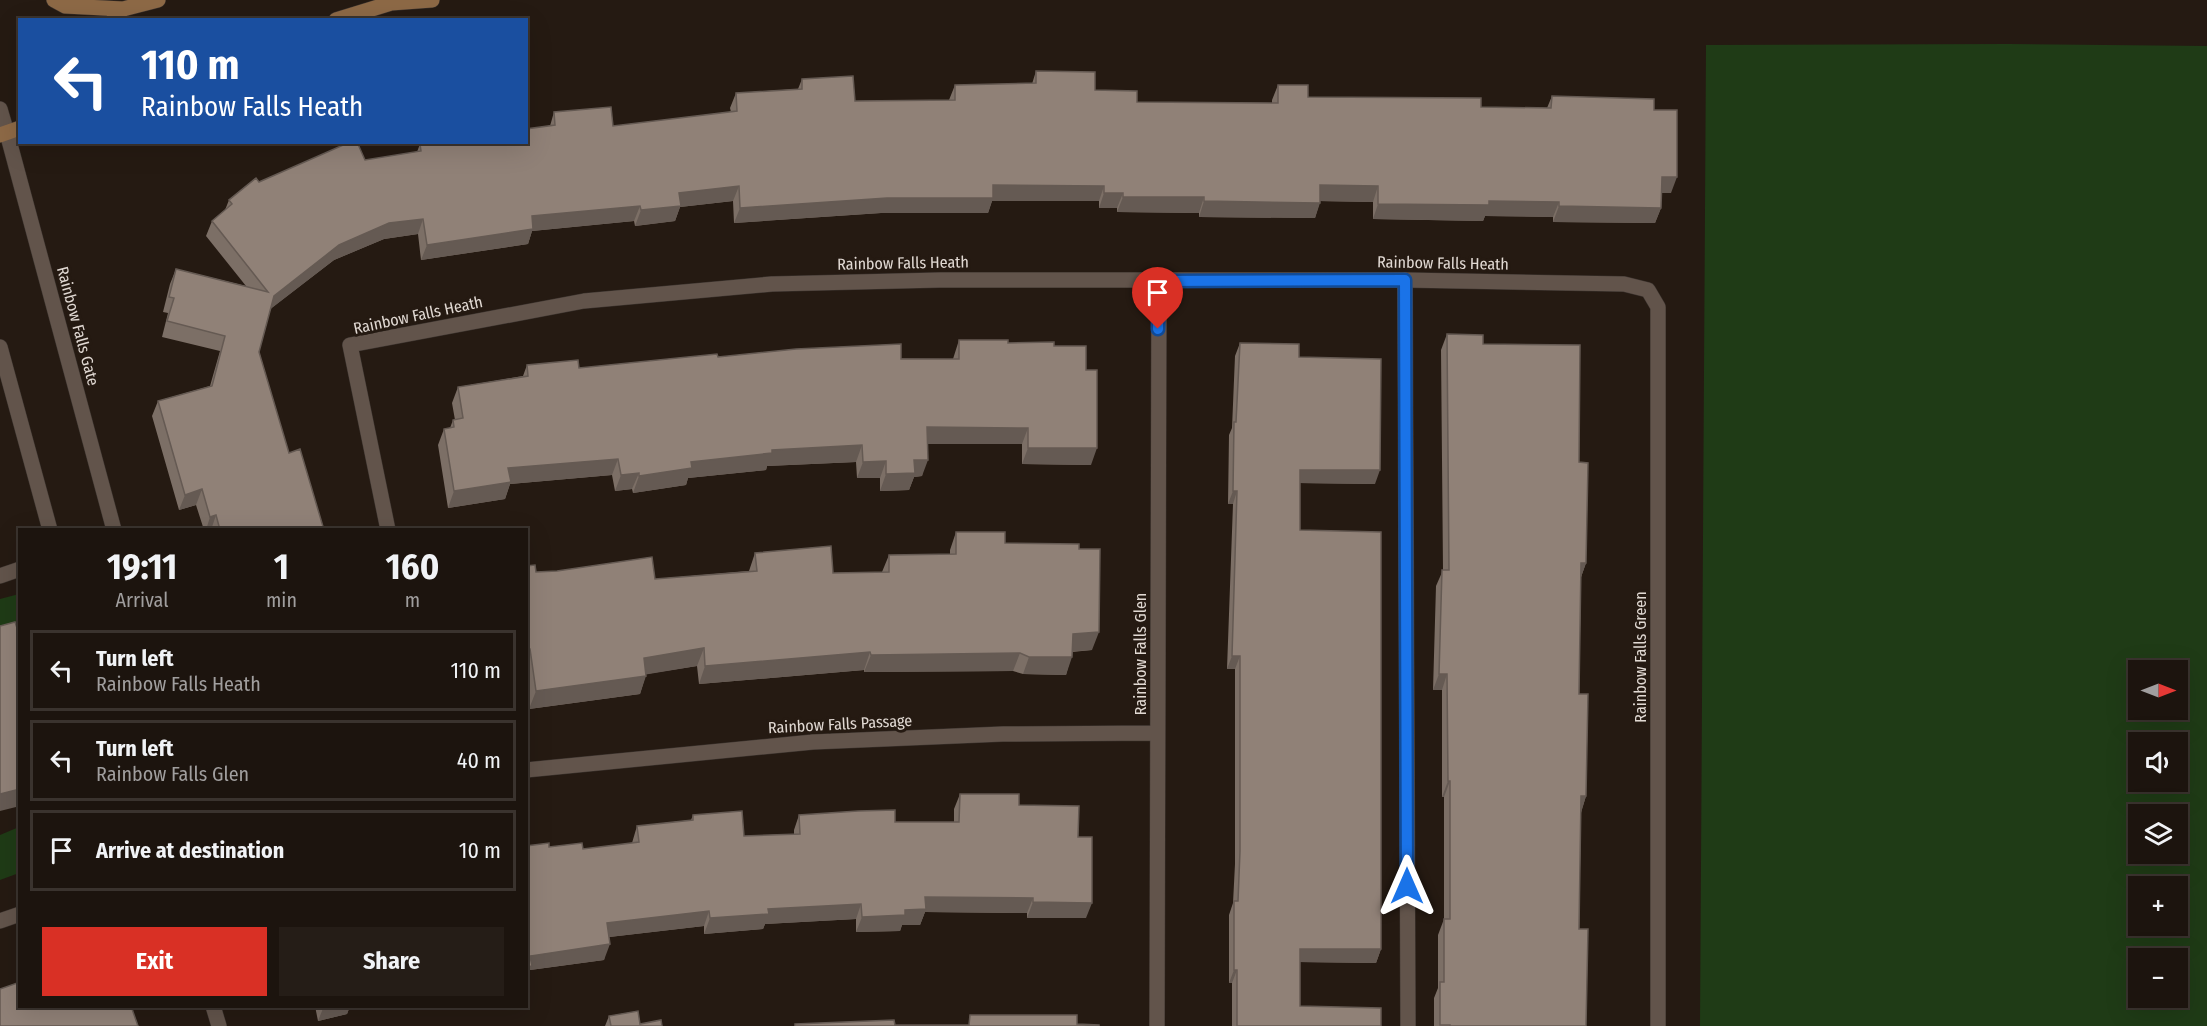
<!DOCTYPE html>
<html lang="en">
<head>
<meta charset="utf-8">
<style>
  body { margin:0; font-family:"Fira Sans Condensed",sans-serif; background:#251d17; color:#f1f3f6; height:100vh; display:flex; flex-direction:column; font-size:22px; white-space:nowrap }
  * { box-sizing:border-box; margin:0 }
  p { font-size:20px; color:#a09e9e }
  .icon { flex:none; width:33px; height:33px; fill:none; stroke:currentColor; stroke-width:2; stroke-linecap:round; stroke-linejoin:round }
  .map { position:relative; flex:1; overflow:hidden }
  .panel { position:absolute; left:18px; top:528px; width:510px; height:480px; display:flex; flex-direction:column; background:#1c140e; border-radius:0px; box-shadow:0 6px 24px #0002,0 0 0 2px #3a332e }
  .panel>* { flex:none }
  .top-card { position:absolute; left:18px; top:18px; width:510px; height:126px; border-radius:0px; box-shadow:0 6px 24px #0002,0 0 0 2px #3a332e; background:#1a4fa0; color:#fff; overflow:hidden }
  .needle { width:39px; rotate:90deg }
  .tools { position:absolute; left:2128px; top:660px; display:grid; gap:12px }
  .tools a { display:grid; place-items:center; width:60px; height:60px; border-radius:0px; background:#1c140e; box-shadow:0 6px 24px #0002,0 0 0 2px #3a332e; font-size:30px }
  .pin { position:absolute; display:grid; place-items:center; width:51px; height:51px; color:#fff; margin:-62px -26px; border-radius:50% 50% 50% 0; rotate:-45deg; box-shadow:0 0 6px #0007 }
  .pin .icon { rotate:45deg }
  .me { position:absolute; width:66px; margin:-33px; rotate:0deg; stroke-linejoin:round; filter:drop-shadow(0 0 4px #0008) }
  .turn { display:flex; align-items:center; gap:21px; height:126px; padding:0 24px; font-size:27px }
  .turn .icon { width:78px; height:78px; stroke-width:2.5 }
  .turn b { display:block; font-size:42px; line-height:51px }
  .eta { display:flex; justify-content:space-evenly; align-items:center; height:102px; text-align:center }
  .eta b { font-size:36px; font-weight:700; line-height:42px }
  .cta { display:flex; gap:12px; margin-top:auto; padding:12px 24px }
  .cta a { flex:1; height:69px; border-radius:0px; background:#d93025; color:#fff; font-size:24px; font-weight:700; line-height:69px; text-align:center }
  .cta a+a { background:#251d17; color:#f1f3f6 }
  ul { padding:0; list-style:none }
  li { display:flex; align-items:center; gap:18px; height:81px; margin:0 12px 9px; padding:0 12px; border:3px solid #3a332e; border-radius:0px }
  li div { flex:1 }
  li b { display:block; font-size:22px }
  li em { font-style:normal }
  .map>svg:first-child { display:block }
</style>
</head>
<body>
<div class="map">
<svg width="2207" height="1026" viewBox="0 0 2207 1026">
  <rect width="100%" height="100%" fill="#251a12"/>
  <!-- green -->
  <path fill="#1f3b16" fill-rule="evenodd" d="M 2008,44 L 2207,46 L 2207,1026 L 1700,1026 L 1706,45 ZM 2178,670 L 2178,710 L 2139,710 L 2139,670 ZM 2178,742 L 2178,782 L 2139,782 L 2139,742 ZM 2178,814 L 2178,854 L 2139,854 L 2139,814 ZM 2178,886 L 2178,926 L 2139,926 L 2139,886 ZM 2178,958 L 2178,998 L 2139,998 L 2139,958 Z
    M 19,594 L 19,632 L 0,638 L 0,599 Z
    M 19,827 L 19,873 L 0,880 L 0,835 Z"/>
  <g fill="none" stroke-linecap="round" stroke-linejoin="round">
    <defs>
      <path id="service" d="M 1405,280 L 1408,1026
        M 0,576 L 20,569"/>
      <path id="minor" d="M 7,133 L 114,530
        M 0,347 L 50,530
        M 388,530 L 350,345 L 584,301 L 772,284 L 940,280 L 1405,280 L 1624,284 L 1648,290 L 1658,307 L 1658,1026
        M 526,770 L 813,742 L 1003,734 L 1157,733
        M 0,921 L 20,914
        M 213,1006 L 219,1026
        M 1157,1026 L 1159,281"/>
      <path id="tertiary" d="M 0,109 L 7,133"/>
      <path id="secondary" d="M 54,0 L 65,6 L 123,9
        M 113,20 L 123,9 L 158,0
        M 336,20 L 391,3 L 432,0
        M 0,135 L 20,128"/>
    </defs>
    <!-- service casing -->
    <use href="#service" stroke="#3c342f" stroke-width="16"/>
    <!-- minor casing -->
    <use href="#minor" stroke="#3c342f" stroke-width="16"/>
    <!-- tertiary casing -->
    <use href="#tertiary" stroke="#3c342f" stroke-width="16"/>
    <!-- secondary casing -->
    <use href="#secondary" stroke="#3c342f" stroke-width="16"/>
    <!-- service -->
    <use href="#service" stroke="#62544b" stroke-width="15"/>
    <!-- minor -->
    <use href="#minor" stroke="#62544b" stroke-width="15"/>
    <!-- tertiary -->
    <use href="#tertiary" stroke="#62544b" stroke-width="15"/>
    <!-- secondary -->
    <use href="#secondary" stroke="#8d6946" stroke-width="15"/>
  </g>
  <!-- wall -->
  <path fill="#7c6f66" d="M 1036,71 L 1095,90 L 1137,102 L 1272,103 L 1272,100 L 1278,85 L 1308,97 L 1481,107 L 1547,108 L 1552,96 L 1654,110 L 1671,193 L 1661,193 L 1661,208 L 1655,223 L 1553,222 L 1553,217 L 1485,216 L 1483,221 L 1373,219 L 1373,202 L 1320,201 L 1315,218 L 1199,217 L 1199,213 L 1117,212 L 1117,208 L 1099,208 L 1099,201 L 992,201 L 988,213 L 881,213 L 734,223 L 733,201 L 680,207 L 675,221 L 635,226 L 634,221 L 532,231 L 528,244 L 421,260 L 418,234 L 384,239 L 334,260 L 270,309 L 259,352 L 289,453 L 324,530 L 204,530 L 196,505 L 179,510 L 152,416 L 158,401 L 210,386 L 220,351 L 162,337 L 168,313 L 163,312 L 170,284 L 176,269 L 246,286 L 206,236 L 212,221 L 225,210 L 229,200 L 259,182 L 365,160 L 417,152 L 420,144 L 550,126 L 554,112 L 613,126 L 731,112 L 730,108 L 736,93 L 798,89 L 802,79 L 855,101 L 949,100 L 955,85 L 1032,84 Z
    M 1447,334 L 1483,344 L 1579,462 L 1586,563 L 1581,577 L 1579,694 L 1586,796 L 1581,812 L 1579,929 L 1586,1026 L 1434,1026 L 1434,998 L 1438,988 L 1438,935 L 1444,919 L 1444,797 L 1442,797 L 1442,690 L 1433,690 L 1436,586 L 1443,570 L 1441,350 Z
    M 959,340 L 1054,346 L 1086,370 L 1091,465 L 1022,464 L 1022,444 L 928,444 L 922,476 L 914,477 L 909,490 L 880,491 L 880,478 L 857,478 L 856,462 L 767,466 L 766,470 L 688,478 L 686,485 L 633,493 L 632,489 L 615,491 L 612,475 L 510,484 L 505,499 L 448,508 L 438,445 L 444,429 L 450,428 L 453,420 L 455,420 L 452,403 L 458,387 L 523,376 L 527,365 L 579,368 L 718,357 L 953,359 Z
    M 1240,343 L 1299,357 L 1375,484 L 1300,483 L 1300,530 L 1381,949 L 1376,963 L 1300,962 L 1300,1006 L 1381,1026 L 1232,1026 L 1232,983 L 1229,983 L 1229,915 L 1233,903 L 1235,864 L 1235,669 L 1227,669 L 1233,504 L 1228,504 L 1229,435 L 1232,428 L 1235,356 Z
    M 956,532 L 1005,543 L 1079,549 L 1092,650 L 1072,652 L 1066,675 L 1023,674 L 1013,671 L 864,672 L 864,670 L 699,684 L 697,666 L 646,674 L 640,694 L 529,709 L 526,687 L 526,566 L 536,572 L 655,579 L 749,571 L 755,553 L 833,573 L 882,572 L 889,555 L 950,554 L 950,550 Z
    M 960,794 L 1019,805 L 1078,837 L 1086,918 L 1027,918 L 1027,913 L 925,912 L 920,925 L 902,925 L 900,931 L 856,932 L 856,919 L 765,924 L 763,929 L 704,934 L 704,926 L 609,937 L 604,960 L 530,970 L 549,847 L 583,849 L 632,843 L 637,826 L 691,820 L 693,815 L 744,836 L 794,834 L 794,830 L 799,815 L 895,822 L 954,822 L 954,809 Z
    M 315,1006 L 350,1006 L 347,1014 L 318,1021 Z
    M 609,1016 L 640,1024 L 662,1026 L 605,1026 Z"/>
  <!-- shaded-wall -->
  <path fill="#655a53" d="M 1662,177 L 1677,177 L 1671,193 L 1656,193 Z
    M 993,185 L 1104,186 L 1099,201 L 992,201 L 988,213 L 881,213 L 734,223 L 740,208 L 887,198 Z
    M 1320,185 L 1378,186 L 1373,202 L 1315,201 Z
    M 739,186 L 733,201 L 680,207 L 675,221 L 635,226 L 641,210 L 679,193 Z
    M 1104,193 L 1123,193 L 1117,208 L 1099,208 Z
    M 1123,197 L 1204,197 L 1199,213 L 1117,212 Z
    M 1204,201 L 1320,203 L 1315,218 L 1199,217 Z
    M 1489,201 L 1559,202 L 1553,217 L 1485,216 L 1483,221 L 1373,219 L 1378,204 Z
    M 640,206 L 634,221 L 532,231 L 528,244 L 421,260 L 427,245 L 532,216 Z
    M 1559,206 L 1661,208 L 1655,223 L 1553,222 Z
    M 423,219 L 418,234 L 384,239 L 334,260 L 268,311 L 274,296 L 339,245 L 389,223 Z
    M 927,427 L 1028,428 L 1022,444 L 921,444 Z
    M 862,445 L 856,462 L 767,466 L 766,470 L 688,478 L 686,485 L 633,493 L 639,476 L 691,462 L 772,450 Z
    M 1028,448 L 1097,448 L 1091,465 L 1022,464 Z
    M 618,459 L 612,475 L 510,484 L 505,499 L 448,508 L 454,491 L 508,468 Z
    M 914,460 L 928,460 L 922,476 L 914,477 L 909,490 L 880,491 L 886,474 Z
    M 886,461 L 880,478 L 857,478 L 863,462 Z
    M 1300,470 L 1380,470 L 1375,484 L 1295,483 Z
    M 639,473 L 632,489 L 615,491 L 621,475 Z
    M 202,489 L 196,505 L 179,510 L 185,495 Z
    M 1233,491 L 1237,491 L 1233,504 L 1228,504 Z
    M 216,515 L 211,530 L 206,530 L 210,517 Z
    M 1581,563 L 1586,563 L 1580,580 Z
    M 1099,632 L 1092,650 L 1066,652 L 1073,634 Z
    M 704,648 L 697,666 L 637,676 L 644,658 Z
    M 526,649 L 530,649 L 526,659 Z
    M 870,652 L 864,670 L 699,684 L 705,666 Z
    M 1020,653 L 1013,671 L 864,672 L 871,655 Z
    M 1232,656 L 1240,656 L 1235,669 L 1227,669 Z
    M 1029,657 L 1072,657 L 1066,675 L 1023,674 Z
    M 1439,674 L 1447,674 L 1442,690 L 1433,690 Z
    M 646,676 L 640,694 L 529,709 L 536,691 Z
    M 1448,781 L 1450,781 L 1444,797 L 1442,797 Z
    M 20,789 L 20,806 L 0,811 L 0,794 Z
    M 1581,796 L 1586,796 L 1581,813 Z
    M 925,897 L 1033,898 L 1027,913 L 925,912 L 920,925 L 902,925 L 900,931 L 856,932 L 862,917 L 905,910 Z
    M 1033,902 L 1092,903 L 1086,918 L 1027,918 Z
    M 861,904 L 856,919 L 765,924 L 763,929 L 704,934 L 710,918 L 768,909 Z
    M 709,911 L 704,926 L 601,938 L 607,923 Z
    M 610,944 L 604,960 L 530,970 L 526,981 L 526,965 L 530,956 Z
    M 1300,949 L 1381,949 L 1376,963 L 1295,962 Z
    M 1234,970 L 1237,970 L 1232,983 L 1229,983 Z
    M 292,1006 L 307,1006 L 291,1010 Z
    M 324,1006 L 350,1006 L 347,1014 L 318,1021 Z"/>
  <!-- building -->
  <path fill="#908177" stroke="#655a53" stroke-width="1.5" d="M 1036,71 L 1095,72 L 1095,90 L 1137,91 L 1137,102 L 1278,103 L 1278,85 L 1308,85 L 1308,97 L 1481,98 L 1481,107 L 1551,108 L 1552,96 L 1654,99 L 1654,110 L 1677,110 L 1677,177 L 1662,177 L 1661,208 L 1559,206 L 1559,202 L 1489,201 L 1489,205 L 1378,204 L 1378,186 L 1320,185 L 1320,203 L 1204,201 L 1204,197 L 1123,197 L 1123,193 L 1104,193 L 1104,186 L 993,185 L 993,198 L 887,198 L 740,208 L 739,186 L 679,193 L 681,206 L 641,210 L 640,206 L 532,216 L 533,229 L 427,245 L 423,219 L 389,223 L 339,245 L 274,296 L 259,352 L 289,453 L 300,449 L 324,530 L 220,530 L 216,515 L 210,517 L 202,489 L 185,495 L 158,401 L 212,386 L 225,336 L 167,321 L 174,298 L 169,297 L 176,269 L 268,292 L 212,221 L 232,204 L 229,200 L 256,178 L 259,182 L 350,142 L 357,142 L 365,160 L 421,151 L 420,144 L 429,142 L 526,142 L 526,129 L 555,125 L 554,112 L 611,107 L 613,126 L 737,111 L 736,93 L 802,89 L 802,79 L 853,76 L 855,101 L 955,100 L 955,85 L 1036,83 Z
    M 1447,334 L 1483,335 L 1483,344 L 1580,345 L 1579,462 L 1588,463 L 1586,563 L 1581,563 L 1579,694 L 1588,694 L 1586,796 L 1581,796 L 1579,929 L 1588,929 L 1586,1026 L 1450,1026 L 1450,1025 L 1440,1025 L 1440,982 L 1444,982 L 1444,919 L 1450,919 L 1450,781 L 1448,781 L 1447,674 L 1439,674 L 1442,570 L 1449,570 Z
    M 959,340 L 1008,340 L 1008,343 L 1054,342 L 1054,346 L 1086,346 L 1086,370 L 1097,370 L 1097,448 L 1028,448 L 1028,428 L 927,427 L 928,460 L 914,460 L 915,473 L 886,474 L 886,461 L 863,462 L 862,445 L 772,450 L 772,453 L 691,462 L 692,468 L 639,476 L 639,473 L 621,475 L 618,459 L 508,468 L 511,482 L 454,491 L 444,429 L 454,427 L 453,420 L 463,418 L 458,387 L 528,376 L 527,365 L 578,360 L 579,368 L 717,354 L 718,357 L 796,349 L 901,344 L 901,359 L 959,359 Z
    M 1240,343 L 1299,344 L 1299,357 L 1381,359 L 1380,470 L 1300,470 L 1300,530 L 1381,532 L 1381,949 L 1300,949 L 1300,1006 L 1381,1008 L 1381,1026 L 1237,1026 L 1237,970 L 1234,970 L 1234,901 L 1238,901 L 1240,851 L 1240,656 L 1232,656 L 1237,491 L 1233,491 L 1234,422 L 1236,422 Z
    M 956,532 L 1005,532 L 1005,543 L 1079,544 L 1079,549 L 1100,549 L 1099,632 L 1073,634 L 1072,657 L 1029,657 L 1020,653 L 871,655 L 870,652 L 705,666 L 704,648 L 644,658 L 646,676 L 536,691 L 530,649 L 526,649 L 526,566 L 535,565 L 536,572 L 557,571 L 652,557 L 655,579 L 757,571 L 755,553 L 831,546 L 833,573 L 889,572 L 889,555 L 956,554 Z
    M 15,622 L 20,637 L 20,789 L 0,794 L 0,626 Z
    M 960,794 L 1019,794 L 1019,805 L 1079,806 L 1078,837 L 1092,837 L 1092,903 L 1033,902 L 1033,898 L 925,897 L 926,909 L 905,910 L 905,915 L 862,917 L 861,904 L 768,909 L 769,914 L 710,918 L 709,911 L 607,923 L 610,944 L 530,956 L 532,966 L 526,967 L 526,846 L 549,843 L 549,847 L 582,843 L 583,849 L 639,842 L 637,826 L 693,820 L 693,815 L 742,811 L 744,836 L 800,834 L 799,815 L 858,811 L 895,810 L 895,822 L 959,822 Z
    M 20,982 L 20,1006 L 131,1006 L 138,1026 L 0,1026 L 0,989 Z
    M 638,1011 L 640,1024 L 661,1020 L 662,1026 L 611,1026 L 609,1016 Z
    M 970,1015 L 1077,1015 L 1077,1024 L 1099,1025 L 1099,1026 L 795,1026 L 795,1024 L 894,1020 L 895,1025 L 969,1025 Z"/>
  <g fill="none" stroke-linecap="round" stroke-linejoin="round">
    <defs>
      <path id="route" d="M 1158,329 L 1159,281 L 1405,280 L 1407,886"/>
    </defs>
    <!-- route casing -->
    <use href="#route" stroke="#114b97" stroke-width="15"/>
    <!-- route -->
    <use href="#route" stroke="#1a73e8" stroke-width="10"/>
  </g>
  <g text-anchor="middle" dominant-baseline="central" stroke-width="6" stroke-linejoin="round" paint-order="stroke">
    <!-- street labels -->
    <g font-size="16" fill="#e1d9d3" stroke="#251a12">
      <text transform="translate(903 263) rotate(-1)">Rainbow Falls Heath</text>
      <text transform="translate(1443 263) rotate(1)">Rainbow Falls Heath</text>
      <text transform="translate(418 315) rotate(-12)">Rainbow Falls Heath</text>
      <text transform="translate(78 326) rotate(75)">Rainbow Falls Gate</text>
      <text transform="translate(1140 654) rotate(-90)">Rainbow Falls Glen</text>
      <text transform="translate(1640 657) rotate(-90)">Rainbow Falls Green</text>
      <text transform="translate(840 724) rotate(-3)">Rainbow Falls Passage</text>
    </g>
  </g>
</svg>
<div class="tools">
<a><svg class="needle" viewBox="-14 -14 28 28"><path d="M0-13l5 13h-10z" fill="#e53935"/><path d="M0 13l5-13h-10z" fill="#a09e9e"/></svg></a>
<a><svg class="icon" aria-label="sound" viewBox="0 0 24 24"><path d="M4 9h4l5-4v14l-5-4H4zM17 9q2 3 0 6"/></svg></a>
<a><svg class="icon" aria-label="layers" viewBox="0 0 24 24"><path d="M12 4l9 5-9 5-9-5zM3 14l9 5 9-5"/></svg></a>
<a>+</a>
<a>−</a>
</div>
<div class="pin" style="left:1158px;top:329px;background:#d93025"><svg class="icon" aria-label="arrive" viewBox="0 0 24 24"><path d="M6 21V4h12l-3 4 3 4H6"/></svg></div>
<svg class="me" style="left:1407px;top:886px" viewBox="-20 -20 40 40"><path d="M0-17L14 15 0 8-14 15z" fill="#1a73e8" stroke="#fff" stroke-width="4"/></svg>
<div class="top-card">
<div class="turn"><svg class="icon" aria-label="left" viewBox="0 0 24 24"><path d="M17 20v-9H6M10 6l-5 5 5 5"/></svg><div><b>110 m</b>Rainbow Falls Heath</div></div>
</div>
<section class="panel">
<div class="eta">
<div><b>19:11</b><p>Arrival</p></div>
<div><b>1</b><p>min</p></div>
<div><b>160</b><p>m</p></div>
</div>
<ul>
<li><svg class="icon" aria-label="left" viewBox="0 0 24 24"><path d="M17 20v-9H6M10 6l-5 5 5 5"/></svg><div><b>Turn left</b><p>Rainbow Falls Heath</p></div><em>110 m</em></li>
<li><svg class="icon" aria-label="left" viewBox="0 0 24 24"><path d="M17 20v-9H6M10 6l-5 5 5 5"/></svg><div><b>Turn left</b><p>Rainbow Falls Glen</p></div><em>40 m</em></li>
<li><svg class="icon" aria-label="arrive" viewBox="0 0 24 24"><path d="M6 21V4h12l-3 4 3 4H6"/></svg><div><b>Arrive at destination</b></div><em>10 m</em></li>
</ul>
<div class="cta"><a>Exit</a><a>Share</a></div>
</section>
</div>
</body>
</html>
